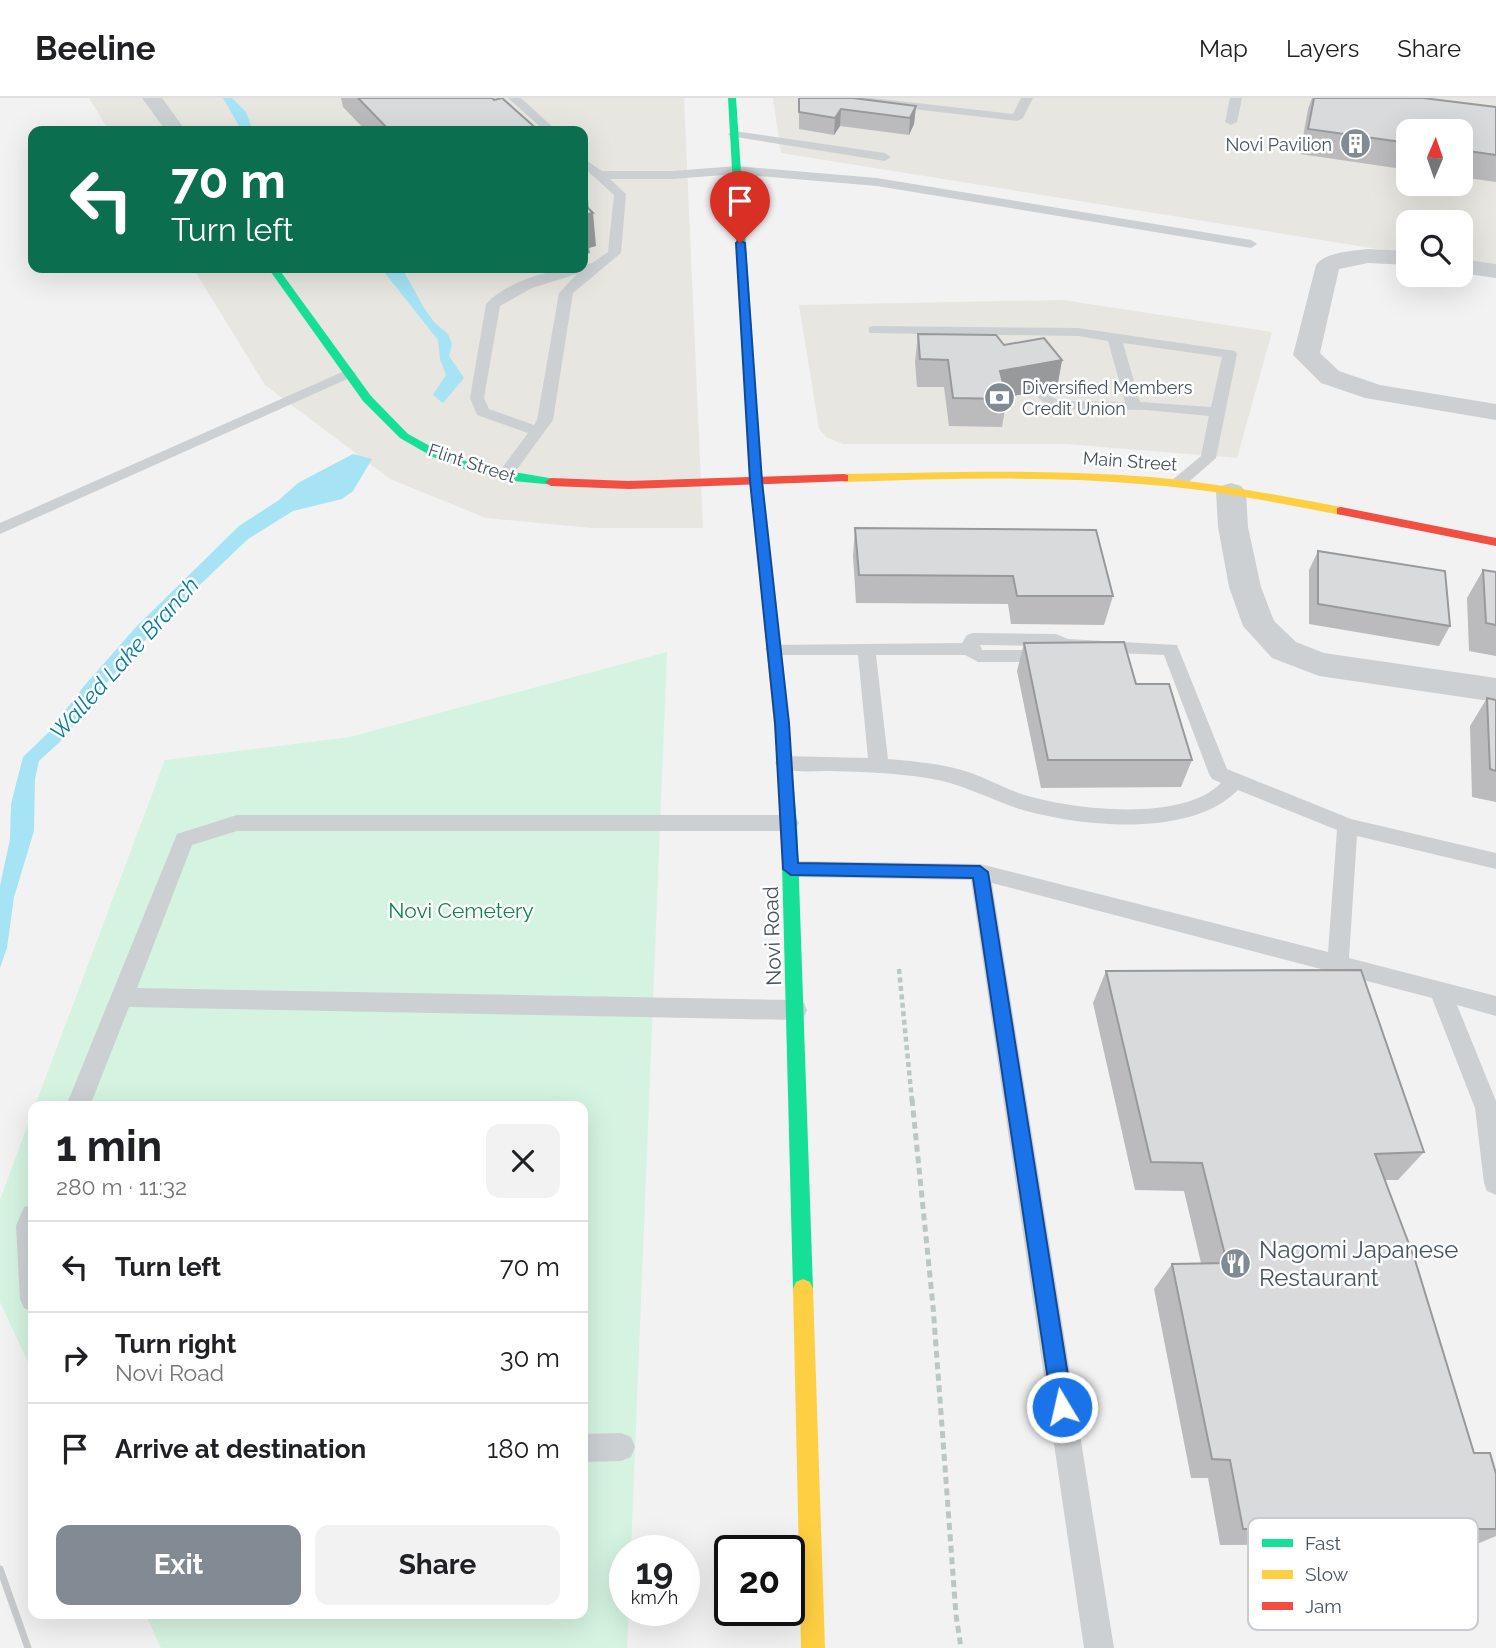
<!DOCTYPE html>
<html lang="en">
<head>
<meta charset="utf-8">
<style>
  body { margin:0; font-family:Raleway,sans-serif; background:#f2f2f2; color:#202124; height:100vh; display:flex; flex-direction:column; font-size:26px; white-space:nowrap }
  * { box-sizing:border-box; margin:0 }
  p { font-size:23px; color:#757577 }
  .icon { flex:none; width:38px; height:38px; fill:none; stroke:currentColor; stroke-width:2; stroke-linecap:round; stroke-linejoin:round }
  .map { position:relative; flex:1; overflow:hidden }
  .sheet { position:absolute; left:28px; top:1003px; width:560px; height:518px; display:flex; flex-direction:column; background:#fff; border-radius:14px; box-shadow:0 7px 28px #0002 }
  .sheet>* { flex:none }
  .banner { position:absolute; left:28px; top:28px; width:560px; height:147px; border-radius:14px; box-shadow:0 7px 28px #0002; background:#0b6e4f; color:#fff; overflow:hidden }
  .needle { width:46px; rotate:2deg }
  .controls { position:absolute; left:1396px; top:21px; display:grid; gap:14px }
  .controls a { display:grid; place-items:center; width:77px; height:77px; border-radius:14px; background:#fff; box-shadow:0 7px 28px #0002; font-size:35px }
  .speed { position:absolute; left:609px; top:1437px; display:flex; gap:14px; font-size:35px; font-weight:700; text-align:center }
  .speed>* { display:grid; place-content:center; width:91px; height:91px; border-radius:50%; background:#fff; box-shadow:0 7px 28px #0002; line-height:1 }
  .speed small { font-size:18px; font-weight:400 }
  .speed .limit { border:4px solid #111; border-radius:10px; background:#fff; color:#111 }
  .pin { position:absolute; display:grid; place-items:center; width:60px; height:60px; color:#fff; margin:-72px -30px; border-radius:50% 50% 50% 0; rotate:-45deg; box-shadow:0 0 7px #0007 }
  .pin .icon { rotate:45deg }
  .me { position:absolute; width:77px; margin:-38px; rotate:351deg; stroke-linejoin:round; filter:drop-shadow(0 0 5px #0008) }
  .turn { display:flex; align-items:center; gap:24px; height:147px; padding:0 28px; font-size:32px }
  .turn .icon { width:91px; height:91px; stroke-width:2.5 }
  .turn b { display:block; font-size:49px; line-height:60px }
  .round { display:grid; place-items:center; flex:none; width:74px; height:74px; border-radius:14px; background:#f2f2f2 }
  .head { display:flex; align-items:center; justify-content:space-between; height:119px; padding:0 28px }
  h1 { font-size:42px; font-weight:700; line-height:52px }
  .cta { display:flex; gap:14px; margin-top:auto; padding:14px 28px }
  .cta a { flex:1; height:80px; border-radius:14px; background:#828b94; color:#fff; font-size:28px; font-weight:700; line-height:80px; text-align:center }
  .cta a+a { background:#f2f2f2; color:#202124 }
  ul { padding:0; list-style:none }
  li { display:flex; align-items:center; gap:21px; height:91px; padding:0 28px; border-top:2px solid #e0e0e0 }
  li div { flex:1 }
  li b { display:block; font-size:26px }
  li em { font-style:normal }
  header { display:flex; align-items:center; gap:42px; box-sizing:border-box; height:98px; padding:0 35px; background:#fff; border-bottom:2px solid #e0e0e0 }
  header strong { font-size:33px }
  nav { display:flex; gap:38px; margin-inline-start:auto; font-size:24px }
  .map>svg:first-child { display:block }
</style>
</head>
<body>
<header>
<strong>Beeline</strong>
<nav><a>Map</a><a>Layers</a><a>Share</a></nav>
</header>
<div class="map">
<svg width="1496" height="1550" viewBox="0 0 1496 1550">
  <rect width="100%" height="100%" fill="#f2f2f2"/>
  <!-- commercial -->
  <path fill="#e7e6e0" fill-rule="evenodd" d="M 89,0 L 684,0 L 703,430 L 592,430 L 486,420 L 390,381 L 265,287 L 193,170 L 583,170 L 583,33 L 109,33 Z
    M 773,0 L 1496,0 L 1496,169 L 1461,164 L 1461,124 L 1409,124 L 1409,156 L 781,55 ZM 1409,33 L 1461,33 L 1461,86 L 1409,86 Z
    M 1063,202 L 1272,234 L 1237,360 L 1066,346 L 843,346 L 826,339 L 819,331 L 799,207 Z"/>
  <!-- green -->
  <path fill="#d4f3e1" d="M 667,554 L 631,1452 L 625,1452 L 625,1512 L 629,1512 L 627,1550 L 161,1550 L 145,1516 L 583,1516 L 583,1008 L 35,1008 L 165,662 L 350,639 Z
    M 33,1013 L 33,1275 L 0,1204 L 0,1102 Z"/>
  <!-- water -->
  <path fill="#a5e3f5" d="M 223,0 L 232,0 L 246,14 L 253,33 L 242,33 Z
    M 381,170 L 402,170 L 424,210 L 434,224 L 448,236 L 452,246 L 449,258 L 464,280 L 443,305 L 433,297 L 446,277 L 440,261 L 438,242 Z
    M 353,356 L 372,361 L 353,393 L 342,401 L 293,413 L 248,441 L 166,519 L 101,591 L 65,639 L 39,663 L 35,681 L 34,733 L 14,799 L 7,850 L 0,870 L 0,788 L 10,741 L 11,706 L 23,659 L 49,634 L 84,588 L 136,529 L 239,428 L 279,402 L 298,385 Z"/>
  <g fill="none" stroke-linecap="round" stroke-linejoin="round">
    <!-- path-far1 -->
    <path stroke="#bac8c3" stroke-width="4.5" stroke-dasharray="5 3.5" stroke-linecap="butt" d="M 899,871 L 912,1003"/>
    <!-- path -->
    <path stroke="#bac8c3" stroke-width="5" stroke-dasharray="7 4.5" stroke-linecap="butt" d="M 912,1001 L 933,1208 L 956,1517 L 961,1550"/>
    <!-- lane -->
    <path fill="#cdd0d3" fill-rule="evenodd" d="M 508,0 L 521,0 L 557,33 L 545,33 Z
      M 837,0 L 872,0 L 1013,16 L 1021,0 L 1033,0 L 1023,20 L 1017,23 L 843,3 Z
      M 1230,0 L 1242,0 L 1237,24 L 1231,27 L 1225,24 Z
      M 734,33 L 885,55 L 891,59 L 885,63 L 730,38 L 728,36 Z
      M 583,60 L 602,73 L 673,73 L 736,68 L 877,80 L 1251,142 L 1257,146 L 1251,150 L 877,88 L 736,76 L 673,81 L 610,81 L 626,96 L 621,155 L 573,195 L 553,322 L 510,381 L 498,381 L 496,378 L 528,335 L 477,317 L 470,300 L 486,206 C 507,183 553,170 583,170 L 583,167 L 592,165 L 608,154 L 614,97 L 583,69 ZM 577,176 L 559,195 L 537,322 L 534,327 L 489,311 L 484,300 L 500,208 L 532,190 Z
      M 874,228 L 1078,230 L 1235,253 L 1237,256 L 1216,360 L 1183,389 L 1171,389 L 1169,386 L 1171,383 L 1201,358 L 1209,318 L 1146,312 L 1055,311 L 1050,310 L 1031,293 L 1038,289 L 1059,303 L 1125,304 L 1108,243 L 1078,238 L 869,235 L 869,229 ZM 1123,245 L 1222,259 L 1211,309 L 1140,304 Z
      M 349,271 L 356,275 L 354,278 L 0,436 L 0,425 Z
      M 973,535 L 1056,536 L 1068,541 L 1177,547 L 1227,671 L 1351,721 L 1496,755 L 1496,771 L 1357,738 L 1349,860 L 1496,898 L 1496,918 L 1457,907 L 1496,1003 L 1496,1097 L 1487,1093 L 1484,1085 L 1475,1010 L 1432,900 L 992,785 L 1114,1550 L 1084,1550 L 971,782 L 791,779 L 784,777 L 781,771 L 784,765 L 791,763 L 980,766 L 1328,854 L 1337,732 L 1238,692 C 1191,740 1083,729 1023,712 C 990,702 962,685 927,680 C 895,675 863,674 831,673 C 814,673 794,675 778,670 L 775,665 L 778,660 L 785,658 L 868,660 L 858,557 L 774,557 L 768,555 L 765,551 L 768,547 L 962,545 L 967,537 ZM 980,547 L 1052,548 L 1064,553 L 1164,557 L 1209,676 L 1212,681 L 1221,685 C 1183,724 1077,712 1028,698 C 1004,691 982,677 958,671 C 935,665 911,663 888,661 L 876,557 L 965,557 L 978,564 L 1050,564 L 1056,562 L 1059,558 L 1056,554 L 1050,552 L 982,552 Z
      M 237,717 L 789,717 L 796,720 L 799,725 L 796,730 L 789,733 L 237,733 L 192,747 L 137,890 L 796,902 L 804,905 L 807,912 L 804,919 L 796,922 L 129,909 L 90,1008 L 66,1008 L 177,736 Z
      M 33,1106 L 33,1214 L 24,1210 L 20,1201 L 16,1128 L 24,1109 Z
      M 621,1335 L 631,1339 L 635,1349 L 631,1359 L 621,1363 L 583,1364 L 583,1336 Z"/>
    <!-- street -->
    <path fill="#cdd0d3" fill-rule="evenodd" d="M 142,0 L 162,0 L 186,33 L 166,33 Z
      M 1368,151 L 1409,153 L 1409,167 L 1368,165 L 1339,171 L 1320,255 L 1339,273 L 1380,287 L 1496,306 L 1496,322 L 1365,300 L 1321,285 L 1293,257 L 1316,167 C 1325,154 1353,153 1368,151 Z
      M 1461,161 L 1496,166 L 1496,180 L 1461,175 Z
      M 1231,385 L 1241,388 L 1246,394 L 1248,429 L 1261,489 L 1274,523 L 1296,544 L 1324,555 L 1496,580 L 1496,604 L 1319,578 L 1272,560 L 1243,528 L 1229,489 L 1218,429 L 1216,394 L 1221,388 Z"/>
    <!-- fast -->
    <path fill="#16e098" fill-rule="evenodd" d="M 728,0 L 736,0 L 760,356 L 754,360 L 748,356 Z
      M 268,170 L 278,170 L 371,298 L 408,336 L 441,354 L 479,368 L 555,381 L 555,387 L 513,383 L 470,373 L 433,359 L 400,340 L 363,303 Z
      M 784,655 L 791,660 L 797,725 L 813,1191 L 810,1198 L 803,1201 L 796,1198 L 793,1191 L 781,725 L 777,660 Z"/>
    <!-- slow -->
    <path fill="#ffcf43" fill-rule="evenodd" d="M 754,352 L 760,356 L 791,660 L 784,665 L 777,660 L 748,356 Z
      M 959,374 C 1023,373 1087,374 1151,379 C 1215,385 1278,397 1341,409 L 1347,413 L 1341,417 C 1278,405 1216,392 1152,387 C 1050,377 947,381 844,384 L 838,380 L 844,376 Z
      M 803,1181 L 810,1184 L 813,1191 L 825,1550 L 801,1550 L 793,1191 L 796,1184 Z"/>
    <!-- jam -->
    <path fill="#f24e42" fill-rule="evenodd" d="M 844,376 L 848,377 L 848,383 L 629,391 L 551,388 L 545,384 L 551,380 L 629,383 Z
      M 1341,409 L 1496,440 L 1496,448 L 1337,416 L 1337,410 Z"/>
    <!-- rail -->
    <path stroke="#c7c9cc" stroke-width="7" d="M 0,1471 L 28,1550"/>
  </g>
  <!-- wall -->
  <path fill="#bbbbbd" d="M 341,0 L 492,0 L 539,33 L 366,33 L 343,9 Z
    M 799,0 L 916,8 L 914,26 L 909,37 L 840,28 L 834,37 L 799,31 Z
    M 1312,0 L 1423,0 L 1496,9 L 1496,84 L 1461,79 L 1461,33 L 1409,33 L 1409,72 L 1300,56 L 1308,11 Z
    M 918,236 L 1004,247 L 1062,262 L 1057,290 L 1007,299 L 1002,329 L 949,328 L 944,289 L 917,289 L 915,264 Z
    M 855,430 L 1113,498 L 1104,527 L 1011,526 L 1008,506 L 856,505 L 853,458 Z
    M 1318,453 L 1450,528 L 1439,548 L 1309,526 L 1309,472 Z
    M 1483,472 L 1496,474 L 1496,558 L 1469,553 L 1467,500 Z
    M 1024,545 L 1136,586 L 1192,662 L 1181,689 L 1041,690 L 1017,573 Z
    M 1487,600 L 1496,602 L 1496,704 L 1472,699 L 1470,628 Z
    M 1106,873 L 1424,1054 L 1398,1082 L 1385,1082 L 1474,1355 L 1496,1376 L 1496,1438 L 1477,1446 L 1220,1447 L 1208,1380 L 1191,1380 L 1154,1191 L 1172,1166 L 1201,1165 L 1184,1093 L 1135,1092 L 1093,905 Z"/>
  <!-- shaded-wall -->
  <path fill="#98999a" d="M 916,8 L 914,26 L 909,37 L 910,20 Z
    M 841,11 L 840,28 L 834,37 L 835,20 Z
    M 588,100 L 589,116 L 593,115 L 596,148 L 589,150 L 590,155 L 583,157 L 583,101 Z
    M 515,170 L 537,170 L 516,175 Z
    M 1062,262 L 1057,290 L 995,301 L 1000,273 Z"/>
  <!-- building -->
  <path fill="#d9dadc" stroke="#98999a" stroke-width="2" d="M 358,0 L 492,0 L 494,2 L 502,0 L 539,33 L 390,33 Z
    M 799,0 L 853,0 L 916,8 L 910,20 L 841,11 L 835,20 L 799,14 Z
    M 1314,0 L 1423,0 L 1496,9 L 1496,57 L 1461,52 L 1461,33 L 1409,33 L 1409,45 L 1308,31 Z
    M 583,105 L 593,115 L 583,117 Z
    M 918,236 L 996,237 L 1004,247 L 1044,240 L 1062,262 L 1000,273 L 1007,301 L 953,300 L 948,262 L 920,261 Z
    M 855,430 L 1096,432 L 1113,498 L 1017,498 L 1013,478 L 859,477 Z
    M 1318,453 L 1445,473 L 1450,528 L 1318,506 Z
    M 1483,472 L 1496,474 L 1496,527 L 1486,525 Z
    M 1124,544 L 1136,586 L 1169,586 L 1192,662 L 1048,662 L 1024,545 Z
    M 1487,600 L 1496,602 L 1496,673 L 1490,671 Z
    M 1361,872 L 1424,1054 L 1375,1056 L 1415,1162 L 1474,1355 L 1490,1355 L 1496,1376 L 1496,1431 L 1243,1431 L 1230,1362 L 1212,1361 L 1172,1166 L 1227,1165 L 1202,1065 L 1151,1064 L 1106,873 Z"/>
  <!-- route -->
  <path fill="#1a73e8" stroke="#114b97" stroke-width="2" d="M 740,142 L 745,145 L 762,383 L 789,625 L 798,765 L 980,768 L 988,774 L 1073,1309 L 1070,1317 L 1062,1320 L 1055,1317 L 1052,1309 L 973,780 L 791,777 L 783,771 L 775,625 L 750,383 L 736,145 Z"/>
  <!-- icons -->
  <defs>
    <symbol id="building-disc" viewBox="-11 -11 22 22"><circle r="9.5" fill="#828b94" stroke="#fff"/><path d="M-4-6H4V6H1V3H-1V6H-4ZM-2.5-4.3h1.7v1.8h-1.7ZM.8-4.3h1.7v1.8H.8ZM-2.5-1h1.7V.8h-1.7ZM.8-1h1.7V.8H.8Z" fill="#fff"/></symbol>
    <symbol id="bank-disc" viewBox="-11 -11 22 22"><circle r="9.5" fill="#828b94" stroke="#fff"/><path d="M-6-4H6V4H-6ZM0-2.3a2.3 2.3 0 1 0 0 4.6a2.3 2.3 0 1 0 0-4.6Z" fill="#fff"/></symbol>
    <symbol id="restaurant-disc" viewBox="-11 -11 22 22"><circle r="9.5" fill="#828b94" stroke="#fff"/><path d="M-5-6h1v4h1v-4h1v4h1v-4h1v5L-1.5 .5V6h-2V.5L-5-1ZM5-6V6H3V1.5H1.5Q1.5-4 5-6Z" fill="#fff"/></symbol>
  </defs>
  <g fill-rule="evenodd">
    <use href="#building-disc" x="1338" y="28" width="35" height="35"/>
    <use href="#bank-disc" x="982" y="282" width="35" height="35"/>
    <use href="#restaurant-disc" x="1218" y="1148" width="35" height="35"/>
  </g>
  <g text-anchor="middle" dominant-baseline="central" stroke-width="5" stroke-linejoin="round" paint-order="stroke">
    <!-- far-poi labels -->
    <g font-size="18" fill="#465461" stroke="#fff" text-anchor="end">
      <text x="1332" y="46">Novi Pavilion</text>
      <text x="1022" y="289" text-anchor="start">Diversified Members<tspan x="1022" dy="21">Credit Union</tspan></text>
    </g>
    <!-- far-street labels -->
    <g font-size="18" fill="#465461" stroke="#fff">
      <text transform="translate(1130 363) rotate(4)">Main Street</text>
      <text transform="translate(472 365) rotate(18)">Flint Street</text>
    </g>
    <!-- park labels -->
    <g font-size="21" fill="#0d864c" stroke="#fff">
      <text x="461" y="812">Novi Cemetery</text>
    </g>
    <!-- street labels -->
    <g font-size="21" fill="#465461" stroke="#fff">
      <text transform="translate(772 838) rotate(-92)">Novi Road</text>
    </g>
    <!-- water labels -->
    <g font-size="23" font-style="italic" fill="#037ca1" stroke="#fff">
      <text transform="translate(124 560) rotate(-48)">Walled Lake Branch</text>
    </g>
    <!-- near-poi labels -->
    <g font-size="24" fill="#465461" stroke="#fff" text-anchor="start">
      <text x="1259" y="1151">Nagomi Japanese<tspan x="1259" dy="28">Restaurant</tspan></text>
    </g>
  </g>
  <!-- legend -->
  <rect x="1248" y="1420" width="230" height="112" rx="10" fill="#fff" stroke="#c8ccd0" stroke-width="2"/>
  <rect x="1262" y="1441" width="31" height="8" fill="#16e098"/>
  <rect x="1262" y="1472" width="31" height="9" fill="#ffcf43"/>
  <rect x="1262" y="1504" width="31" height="8" fill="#f24e42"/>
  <g font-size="19" fill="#465461">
    <text x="1305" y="1452">Fast</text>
    <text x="1305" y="1483">Slow</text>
    <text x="1305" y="1515">Jam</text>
  </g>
</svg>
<div class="controls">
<a><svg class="needle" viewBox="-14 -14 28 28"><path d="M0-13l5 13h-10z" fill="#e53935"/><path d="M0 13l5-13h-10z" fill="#757577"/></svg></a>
<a><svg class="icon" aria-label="search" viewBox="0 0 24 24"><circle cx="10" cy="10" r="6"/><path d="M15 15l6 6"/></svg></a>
</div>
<div class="speed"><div>19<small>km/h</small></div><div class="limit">20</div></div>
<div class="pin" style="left:740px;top:145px;background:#d93025"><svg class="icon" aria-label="arrive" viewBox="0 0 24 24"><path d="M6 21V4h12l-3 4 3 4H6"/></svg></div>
<svg class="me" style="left:1062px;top:1309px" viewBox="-20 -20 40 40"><circle r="17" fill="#1a73e8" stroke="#fff" stroke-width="3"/><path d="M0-11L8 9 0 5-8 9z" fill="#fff"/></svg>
<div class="banner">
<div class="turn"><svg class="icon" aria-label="left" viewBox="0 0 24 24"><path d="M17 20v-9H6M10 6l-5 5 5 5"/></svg><div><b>70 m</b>Turn left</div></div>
</div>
<section class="sheet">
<div class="head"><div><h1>1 min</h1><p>280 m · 11:32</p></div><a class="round"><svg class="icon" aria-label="close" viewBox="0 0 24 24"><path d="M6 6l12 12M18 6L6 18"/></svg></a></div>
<ul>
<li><svg class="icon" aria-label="left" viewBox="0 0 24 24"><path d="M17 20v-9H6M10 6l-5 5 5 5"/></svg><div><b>Turn left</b></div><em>70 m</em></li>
<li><svg class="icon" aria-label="right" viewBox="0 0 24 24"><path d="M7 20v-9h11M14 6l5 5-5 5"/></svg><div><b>Turn right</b><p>Novi Road</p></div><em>30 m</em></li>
<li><svg class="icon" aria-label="arrive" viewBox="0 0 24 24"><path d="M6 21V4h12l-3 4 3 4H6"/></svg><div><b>Arrive at destination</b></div><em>180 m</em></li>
</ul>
<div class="cta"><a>Exit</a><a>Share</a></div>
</section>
</div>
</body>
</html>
